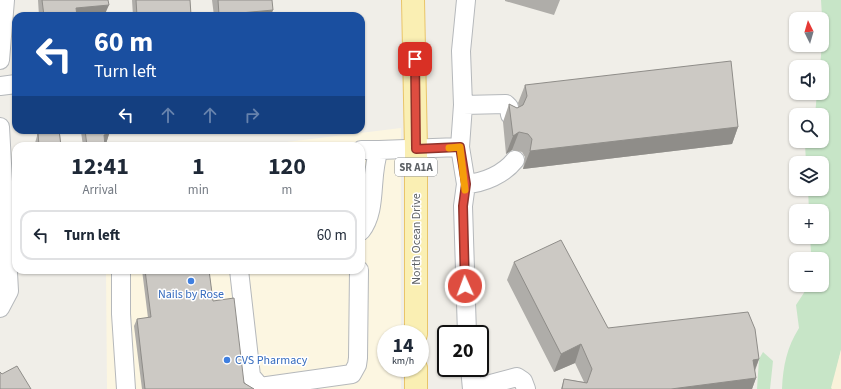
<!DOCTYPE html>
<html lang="en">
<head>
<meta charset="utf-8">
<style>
  body { margin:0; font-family:"Source Sans 3",sans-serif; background:#f6f6f7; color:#1f2937; height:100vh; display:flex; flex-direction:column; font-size:15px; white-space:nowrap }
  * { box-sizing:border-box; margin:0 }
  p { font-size:13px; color:#747a83 }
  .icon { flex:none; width:22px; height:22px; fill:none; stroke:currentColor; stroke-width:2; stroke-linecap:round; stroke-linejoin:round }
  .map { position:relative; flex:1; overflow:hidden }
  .details { position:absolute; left:12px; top:142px; width:353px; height:132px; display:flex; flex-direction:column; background:#fff; border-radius:12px; box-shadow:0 1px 3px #0004 }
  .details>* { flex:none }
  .banner { position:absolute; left:12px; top:12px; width:353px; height:122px; border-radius:12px; box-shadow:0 1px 3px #0004; background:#1a4fa0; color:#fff; overflow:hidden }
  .needle { width:26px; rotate:355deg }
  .fabs { position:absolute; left:789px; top:12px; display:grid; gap:8px }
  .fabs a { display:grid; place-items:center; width:40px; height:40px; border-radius:8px; background:#fff; box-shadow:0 1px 3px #0004; font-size:20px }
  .speed { position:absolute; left:377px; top:325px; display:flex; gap:8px; font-size:20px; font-weight:700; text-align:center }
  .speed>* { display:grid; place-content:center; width:52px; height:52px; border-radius:50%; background:#fff; box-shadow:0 1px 3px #0004; line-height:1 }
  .speed small { font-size:10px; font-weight:400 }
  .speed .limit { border:2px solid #111; border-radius:6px; background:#fff; color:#111 }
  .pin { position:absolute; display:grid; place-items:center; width:34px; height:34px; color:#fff; margin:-17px; border-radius:8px; box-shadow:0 2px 6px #0006 }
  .me { position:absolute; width:44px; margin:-22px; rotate:358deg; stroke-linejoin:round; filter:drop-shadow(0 0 3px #0008) }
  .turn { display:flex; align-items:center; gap:14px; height:84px; padding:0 16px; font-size:18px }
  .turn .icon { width:52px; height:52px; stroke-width:2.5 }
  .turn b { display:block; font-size:28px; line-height:34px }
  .lanes { display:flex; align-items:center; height:38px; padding:0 16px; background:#0003; justify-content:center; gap:20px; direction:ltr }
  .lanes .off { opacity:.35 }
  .eta { display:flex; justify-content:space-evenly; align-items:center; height:68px; text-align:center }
  .eta b { font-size:24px; font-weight:700; line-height:28px }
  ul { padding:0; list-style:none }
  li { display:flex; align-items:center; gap:12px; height:50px; margin:0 8px 6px; padding:0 8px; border:2px solid #e0e1e3; border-radius:12px }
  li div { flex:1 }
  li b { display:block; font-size:15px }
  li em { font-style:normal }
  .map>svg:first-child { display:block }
</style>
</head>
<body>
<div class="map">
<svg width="841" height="389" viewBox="0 0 841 389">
  <rect width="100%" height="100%" fill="#f0eee8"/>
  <!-- commercial -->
  <path fill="#fcf6e1" d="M 401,128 L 401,334 L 386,334 L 386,368 L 401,368 L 401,389 L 107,389 L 106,270 L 361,270 L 361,146 L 254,146 Z"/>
  <!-- green -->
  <path fill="#c7e5c7" d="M 821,0 L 841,0 L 841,350 L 832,389 L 782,389 C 783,366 787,347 799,328 L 796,305 L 809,285 L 822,285 L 822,259 L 796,259 L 796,263 L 795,259 L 811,252 L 810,237 L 822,237 L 822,211 L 809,211 L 808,189 L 822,189 L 822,163 L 806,163 L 805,144 L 806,141 L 822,141 L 822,115 L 815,115 L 817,93 L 822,93 L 822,67 L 820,67 L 823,32 Z
    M 763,352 L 773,361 L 770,389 L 757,389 L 759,359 Z"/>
  <!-- sand -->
  <path fill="#f9f2da" d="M 841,350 L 841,389 L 832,389 L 831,388 Z"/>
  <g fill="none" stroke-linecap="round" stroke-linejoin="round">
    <defs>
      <path id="minor" d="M 0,60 L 5,0
        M 0,86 L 16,84
        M 463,105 L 506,104 L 509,107 L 510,115
        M 0,127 L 9,291 L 0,308
        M 460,147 L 463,105 L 461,51 L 466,0
        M 361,150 L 379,150 C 369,176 378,209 361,231
        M 379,150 L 460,147 L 466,184 L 463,206 L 467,334
        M 466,184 C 484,183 504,174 515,160
        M 121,270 L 121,314 L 126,389
        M 239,270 L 251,376 L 262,389
        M 470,368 L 472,389
        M 260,387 L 352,374 L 357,365 L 358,358 L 359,270
        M 472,389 L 517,377 L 523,381 L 526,389"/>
      <path id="major" d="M 413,0 L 416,149 L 416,334
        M 416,368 L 416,389"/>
    </defs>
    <!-- minor casing -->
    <use href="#minor" stroke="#b5b8bb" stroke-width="20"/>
    <!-- major casing -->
    <use href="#major" stroke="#e9c569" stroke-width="24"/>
    <!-- minor -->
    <use href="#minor" stroke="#fff" stroke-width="18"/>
    <!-- major -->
    <use href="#major" stroke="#faefb3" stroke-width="22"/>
  </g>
  <!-- wall -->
  <path fill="#afada9" d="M 38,0 L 108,0 L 105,14 L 87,16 L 39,16 Z
    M 132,0 L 190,0 L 191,15 L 191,16 L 133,16 Z
    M 212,0 L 272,0 L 271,16 L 214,16 Z
    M 505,0 L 560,0 L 554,15 L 505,1 Z
    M 525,85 L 738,127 L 732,144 L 523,169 L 525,157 L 522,152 L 512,150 L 506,154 L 503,122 L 509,104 L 517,108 L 519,107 L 518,103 Z
    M 37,130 L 109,130 L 109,134 L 106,144 L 104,144 L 105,146 L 83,146 L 81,132 L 60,134 L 61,146 L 35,146 L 35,143 L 37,136 Z
    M 514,262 L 608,328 L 759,359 L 755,371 L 756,378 L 752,389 L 561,389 L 564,379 L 584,382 L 575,363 L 554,372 L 507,280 Z
    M 142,270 L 209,270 L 213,301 L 244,383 L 254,389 L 142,389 L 134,326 L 137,319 L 148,318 Z"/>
  <!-- shaded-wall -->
  <path fill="#8f8d89" d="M 109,5 L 105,14 L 87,16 L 73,16 L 76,8 Z
    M 273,10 L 271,16 L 219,16 L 219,15 Z
    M 738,127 L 732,144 L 523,169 L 530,151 Z
    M 57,130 L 82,130 L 81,132 L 55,134 Z
    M 519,132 L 512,150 L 506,154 L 513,136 Z
    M 109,134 L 106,144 L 100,144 L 104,135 Z
    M 581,344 L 575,363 L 554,372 L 561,354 Z
    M 759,359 L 752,377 L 753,360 Z
    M 756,378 L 752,389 L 671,389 Z"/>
  <!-- building -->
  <path fill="#ccc9c4" stroke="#8f8d89" d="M 42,0 L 108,0 L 109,5 L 76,8 L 77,16 L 44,16 Z
    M 136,0 L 190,0 L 191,15 L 184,16 L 137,16 Z
    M 218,0 L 272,0 L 273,10 L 219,15 Z
    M 731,61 L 738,127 L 530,151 L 532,139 L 528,134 L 519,132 L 513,136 L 509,104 L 517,108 L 523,105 L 527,96 L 525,85 Z
    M 41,130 L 59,130 L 61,146 L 39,146 L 38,133 L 41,133 Z
    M 85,130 L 109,130 L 109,134 L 104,135 L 105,146 L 87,146 Z
    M 361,178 L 363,196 L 361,205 Z
    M 561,240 L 608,328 L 748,312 L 755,329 L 759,359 L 753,360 L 756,378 L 671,389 L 562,389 L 564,379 L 587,383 L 592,369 L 581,344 L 561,354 L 514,262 Z
    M 145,270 L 209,270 L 213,301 L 234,298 L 244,383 L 254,389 L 145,389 L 137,319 L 151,317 Z
    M 17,366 L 31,389 L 0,389 L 0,372 L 2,374 Z"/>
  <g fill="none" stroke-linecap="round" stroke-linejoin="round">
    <defs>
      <path id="route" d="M 415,59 L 416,149 L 460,147 L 466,184 L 463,206 L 465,286"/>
    </defs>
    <!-- route casing -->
    <use href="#route" stroke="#90322a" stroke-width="10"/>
    <!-- route -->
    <use href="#route" stroke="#de4d40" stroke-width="7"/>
    <!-- slow -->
    <path stroke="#f59e0b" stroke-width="7" d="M 449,148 L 460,147 L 465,190"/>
  </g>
  <!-- markers -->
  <g fill="#3f7fe0" stroke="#fff" stroke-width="1.5">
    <circle cx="191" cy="281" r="4"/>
    <circle cx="227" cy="360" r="4"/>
  </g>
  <g text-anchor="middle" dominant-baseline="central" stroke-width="3" stroke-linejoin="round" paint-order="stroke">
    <!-- shield labels -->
    <rect fill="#fff" stroke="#8f9295" stroke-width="1" x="395" y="158" width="42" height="18" rx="3"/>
    <g font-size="11" font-weight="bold" fill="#5f6367">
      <text x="416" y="167">SR A1A</text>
    </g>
    <!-- street labels -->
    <g font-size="12" fill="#5f6367" stroke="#fff">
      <text transform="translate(416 239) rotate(-90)">North Ocean Drive</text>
    </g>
    <!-- shop labels -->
    <g font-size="12" fill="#366cbe" stroke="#fff">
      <text x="191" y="294">Nails by Rose</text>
      <text x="235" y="360" text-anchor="start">CVS Pharmacy</text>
    </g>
  </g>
</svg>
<div class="fabs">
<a><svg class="needle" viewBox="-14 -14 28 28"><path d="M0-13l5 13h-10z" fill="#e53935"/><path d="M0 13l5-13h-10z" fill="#747a83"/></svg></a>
<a><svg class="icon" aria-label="sound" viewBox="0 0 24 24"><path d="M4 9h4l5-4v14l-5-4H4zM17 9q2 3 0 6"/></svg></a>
<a><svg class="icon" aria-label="search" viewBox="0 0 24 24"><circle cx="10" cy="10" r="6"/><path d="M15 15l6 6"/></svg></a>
<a><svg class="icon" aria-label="layers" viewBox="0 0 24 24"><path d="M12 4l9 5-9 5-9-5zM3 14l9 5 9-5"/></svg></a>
<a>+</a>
<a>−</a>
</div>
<div class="speed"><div>14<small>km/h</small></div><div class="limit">20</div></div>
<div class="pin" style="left:415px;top:59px;background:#d93025"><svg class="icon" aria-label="arrive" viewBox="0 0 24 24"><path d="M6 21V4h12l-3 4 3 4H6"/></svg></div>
<svg class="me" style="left:465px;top:286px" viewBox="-20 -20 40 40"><circle r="17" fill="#de4d40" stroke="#fff" stroke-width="3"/><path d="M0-11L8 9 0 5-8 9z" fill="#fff"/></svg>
<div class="banner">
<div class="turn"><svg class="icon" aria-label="left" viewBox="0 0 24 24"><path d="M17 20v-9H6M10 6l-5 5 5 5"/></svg><div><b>60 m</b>Turn left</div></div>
<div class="lanes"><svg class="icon" aria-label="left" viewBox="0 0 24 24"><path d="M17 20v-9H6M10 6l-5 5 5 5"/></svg><svg class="icon off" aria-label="ahead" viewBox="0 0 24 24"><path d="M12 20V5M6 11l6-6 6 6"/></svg><svg class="icon off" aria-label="ahead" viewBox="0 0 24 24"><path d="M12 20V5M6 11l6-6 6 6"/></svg><svg class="icon off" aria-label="right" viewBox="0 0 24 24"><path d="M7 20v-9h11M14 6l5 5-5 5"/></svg></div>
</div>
<section class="details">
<div class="eta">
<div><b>12:41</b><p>Arrival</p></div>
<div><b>1</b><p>min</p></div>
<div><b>120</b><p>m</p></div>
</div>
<ul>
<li><svg class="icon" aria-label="left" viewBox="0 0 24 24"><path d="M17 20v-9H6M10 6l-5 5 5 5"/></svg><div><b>Turn left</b></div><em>60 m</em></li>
</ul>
</section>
</div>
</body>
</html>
